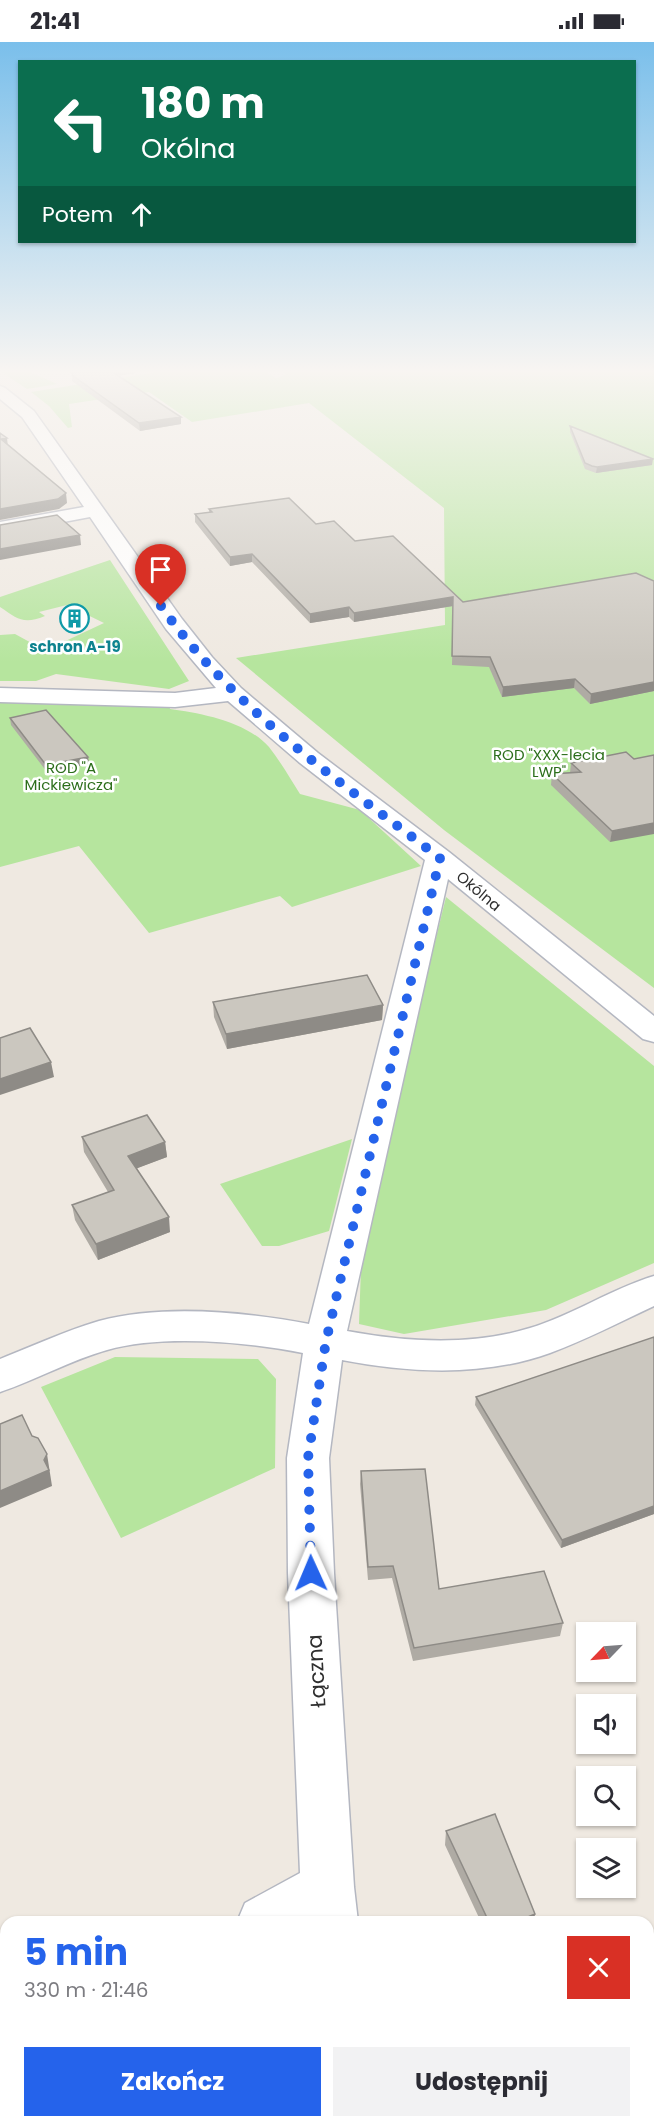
<!DOCTYPE html>
<html lang="pl">
<head>
<meta charset="utf-8">
<style>
  body { margin:0; font-family:Poppins,sans-serif; background:#f2f2f3; color:#2b2b33; height:100vh; display:flex; flex-direction:column; font-size:22px; white-space:nowrap }
  * { box-sizing:border-box; margin:0 }
  p { font-size:20px; color:#7c7c81 }
  .icon { flex:none; width:33px; height:33px; fill:none; stroke:currentColor; stroke-width:2; stroke-linecap:round; stroke-linejoin:round }
  .map { position:relative; flex:1; overflow:hidden }
  .drawer { position:absolute; left:0px; top:1874px; width:654px; height:212px; display:flex; flex-direction:column; background:#fff; border-radius:18px 18px 0 0; box-shadow:0 2px 4px #0004 }
  .drawer>* { flex:none }
  .hud { position:absolute; left:18px; top:18px; width:618px; height:183px; border-radius:0px; box-shadow:0 2px 4px #0004; background:#0b6e4f; color:#fff; overflow:hidden }
  .needle { width:39px; rotate:245deg }
  .tools { position:absolute; left:576px; top:1580px; display:grid; gap:12px }
  .tools a { display:grid; place-items:center; width:60px; height:60px; border-radius:0px; background:#fff; box-shadow:0 2px 4px #0004; font-size:30px }
  .pin { position:absolute; display:grid; place-items:center; width:51px; height:51px; color:#fff; margin:-62px -26px; border-radius:50% 50% 50% 0; rotate:-45deg; box-shadow:0 0 6px #0007 }
  .pin .icon { rotate:45deg }
  .me { position:absolute; width:66px; margin:-33px; rotate:359deg; stroke-linejoin:round; filter:drop-shadow(0 0 4px #0008) }
  .turn { display:flex; align-items:center; gap:21px; height:126px; padding:0 24px; font-size:27px }
  .turn .icon { width:78px; height:78px; stroke-width:2.5 }
  .turn b { display:block; font-size:42px; line-height:51px }
  .then { display:flex; align-items:center; height:57px; padding:0 24px; background:#0003; gap:12px; font-size:22px }
  .round { display:grid; place-items:center; flex:none; width:63px; height:63px; border-radius:0px; background:#f2f2f3 }
  .summary { display:flex; align-items:center; justify-content:space-between; height:102px; padding:0 24px }
  h1 { font-size:36px; font-weight:700; line-height:45px; color:#2563eb }
  .primary-button { display:flex; gap:12px; margin-top:auto; padding:12px 24px }
  .primary-button a { flex:1; height:69px; border-radius:0px; background:#2563eb; color:#fff; font-size:24px; font-weight:700; line-height:69px; text-align:center }
  .primary-button a+a { background:#f2f2f3; color:#2b2b33 }
  .status { display:flex; justify-content:space-between; align-items:center; height:42px; padding:0 30px; background:#fff; direction:ltr }
  .status svg { height:16px; fill:currentColor }
  .map>svg:first-child { display:block }
</style>
</head>
<body>
<div class="status"><b>21:41</b><svg viewBox="0 0 49 12"><path d="M0 12V9h3v3zM5 12V6h3v6zM10 12V3h3v9zM15 12V0h3v12zM26 1h20v11H26zM47 4h2v5h-2z"/></svg></div>
<div class="map">
<svg width="654" height="2084" viewBox="0 0 654 2084">
  <rect width="100%" height="100%" fill="#efe9e1"/>
  <!-- green -->
  <path fill="#b6e59e" d="M 0,329 L 28,329 L 57,342 L 27,347 Z
    M 164,329 L 264,329 L 276,336 L 285,333 L 284,329 L 654,329 L 654,946 L 444,788 L 236,616 L 445,583 L 444,466 L 309,361 L 192,380 L 149,350 L 69,362 L 72,385 L 68,386 L 49,364 L 31,350 Z
    M 110,518 L 189,639 L 169,647 L 56,632 L 36,639 L 0,639 L 0,593 L 15,592 L 37,604 L 57,603 L 104,581 L 67,563 L 39,570 L 45,574 C 23,583 18,577 0,565 L 0,555 Z
    M 0,656 L 169,663 L 170,667 C 201,671 247,680 269,705 C 280,719 290,736 300,752 L 360,768 L 421,824 L 292,865 L 280,854 L 149,891 L 79,804 L 0,825 Z
    M 446,855 L 654,1024 L 654,1221 L 546,1268 L 404,1292 L 359,1282 L 362,1197 Z
    M 352,1097 L 329,1189 L 279,1204 L 262,1204 L 220,1142 Z
    M 115,1315 L 258,1317 L 276,1337 L 275,1426 L 121,1496 L 41,1345 Z"/>
  <g fill="none" stroke-linecap="round" stroke-linejoin="round">
    <defs>
      <path id="minor" d="M 0,344 L 5,346 L 34,369 L 182,577 L 212,615 L 241,646 L 318,711 L 449,810 L 654,974 L 654,1000 L 643,997 L 448,837 L 347,1289 C 406,1300 472,1304 530,1286 C 573,1273 611,1247 654,1234 L 654,1264 C 620,1280 585,1298 550,1311 C 484,1335 409,1331 342,1318 L 329,1416 L 334,1531 L 354,1845 L 358,1880 L 237,1880 L 245,1861 L 300,1831 L 288,1531 L 287,1416 L 303,1311 C 247,1300 162,1292 107,1308 C 71,1318 36,1338 0,1350 L 0,1317 C 33,1304 65,1289 99,1279 C 163,1262 245,1270 309,1282 L 425,818 L 300,721 L 228,659 L 175,665 L 0,660 L 0,646 L 175,651 L 216,646 L 166,587 L 90,475 L 0,492 L 0,480 L 84,465 L 22,375 L 0,357 Z
        M 6,1994 L 6,2052 L 0,2055 L 0,1997 Z
        M 325,2079 L 385,2079 L 386,2084 L 326,2084 Z"/>
    </defs>
    <!-- minor casing -->
    <use href="#minor" stroke="#b4b7c1" stroke-width="3"/>
    <!-- minor -->
    <use href="#minor" fill="#fff" fill-rule="evenodd"/>
  </g>
  <!-- wall -->
  <path fill="#afaba4" d="M 69,329 L 136,329 L 136,331 L 118,334 L 181,375 L 181,382 L 140,389 L 72,339 L 72,332 Z
    M 570,384 L 652,423 L 596,431 L 585,427 L 570,390 Z
    M 209,467 L 316,482 L 355,499 L 463,560 L 654,539 L 654,649 L 590,662 L 574,646 L 502,655 L 489,625 L 452,623 L 453,564 L 354,580 L 349,575 L 310,581 L 252,520 L 230,524 L 195,480 L 195,472 L 209,470 Z
    M 10,676 L 88,715 L 89,722 L 47,730 L 11,683 Z
    M 634,717 L 610,800 L 551,743 L 552,732 L 570,731 L 571,721 Z
    M 213,960 L 383,963 L 382,978 L 227,1007 L 214,975 Z
    M 82,1095 L 165,1100 L 167,1115 L 137,1126 L 170,1190 L 98,1218 L 75,1178 L 72,1163 L 108,1150 L 84,1110 Z
    M 654,1295 L 654,1472 L 561,1506 L 475,1363 L 476,1355 Z
    M 361,1429 L 439,1547 L 563,1581 L 560,1594 L 413,1619 L 392,1536 L 368,1538 L 360,1442 Z
    M 446,1789 L 534,1880 L 481,1880 L 445,1803 Z"/>
  <!-- shaded-wall -->
  <path fill="#8e8b86" d="M 110,329 L 136,329 L 136,331 L 111,335 Z
    M 181,375 L 181,382 L 140,389 L 139,381 Z
    M 7,396 L 8,405 L 1,397 Z
    M 653,417 L 652,423 L 596,431 L 597,425 Z
    M 66,451 L 67,461 L 59,467 L 0,478 L 0,467 Z
    M 80,493 L 81,503 L 0,518 L 0,507 Z
    M 252,512 L 252,520 L 230,524 L 230,515 Z
    M 453,555 L 453,564 L 354,580 L 354,571 Z
    M 349,565 L 349,575 L 310,581 L 310,572 Z
    M 575,637 L 574,646 L 502,655 L 503,645 Z
    M 654,640 L 654,649 L 590,662 L 591,652 Z
    M 88,715 L 89,722 L 47,730 L 46,723 Z
    M 654,781 L 654,792 L 610,800 L 612,789 Z
    M 383,963 L 382,978 L 227,1007 L 226,992 Z
    M 51,1020 L 54,1035 L 0,1053 L 0,1037 Z
    M 165,1100 L 167,1115 L 130,1129 L 128,1114 Z
    M 169,1175 L 170,1190 L 98,1218 L 96,1202 Z
    M 47,1412 L 52,1444 L 0,1466 L 0,1449 L 44,1418 Z
    M 654,1464 L 654,1472 L 561,1506 L 562,1498 Z
    M 535,1872 L 534,1880 L 516,1880 Z"/>
  <!-- building -->
  <path fill="#cbc7bf" stroke="#8e8b86" stroke-width="1.5" d="M 74,329 L 111,329 L 181,375 L 139,381 L 72,333 Z
    M 570,384 L 653,417 L 597,425 L 592,424 L 585,421 Z
    M 0,391 L 7,396 L 1,397 L 66,451 L 58,457 L 0,467 Z
    M 289,456 L 316,482 L 334,479 L 355,499 L 393,494 L 463,560 L 636,531 L 654,539 L 654,640 L 591,652 L 575,637 L 503,645 L 490,615 L 452,614 L 453,555 L 354,571 L 349,565 L 310,572 L 252,512 L 230,515 L 195,472 L 212,470 L 209,467 Z
    M 57,473 L 80,493 L 0,507 L 0,483 Z
    M 46,668 L 88,715 L 46,723 L 10,676 Z
    M 626,710 L 634,717 L 654,713 L 654,781 L 612,789 L 552,732 L 581,730 L 571,721 Z
    M 367,933 L 383,963 L 226,992 L 213,960 Z
    M 30,986 L 51,1020 L 0,1037 L 0,996 Z
    M 147,1073 L 165,1100 L 128,1114 L 169,1175 L 96,1202 L 72,1163 L 114,1148 L 82,1095 Z
    M 654,1295 L 654,1464 L 562,1498 L 476,1355 Z
    M 22,1373 L 32,1394 L 38,1396 L 47,1412 L 44,1418 L 49,1428 L 0,1449 L 0,1382 Z
    M 425,1427 L 439,1547 L 544,1529 L 563,1581 L 414,1606 L 393,1524 L 368,1525 L 361,1429 Z
    M 495,1772 L 535,1872 L 516,1880 L 489,1880 L 446,1789 Z
    M 558,2082 L 559,2084 L 544,2084 Z"/>
  <!-- sky -->
  <linearGradient id="sky" x2="0" y2="1"><stop stop-color="#7abfeb"/><stop offset="0.53" stop-color="#f8f5f2"/><stop offset="1" stop-color="#f8f5f2" stop-opacity="0"/></linearGradient>
  <rect width="654" height="621" fill="url(#sky)"/>
  <g fill="none" stroke-linecap="round" stroke-linejoin="round">
    <!-- route -->
    <path stroke="#2563eb" stroke-width="10" stroke-dasharray="0 18" d="M 161,564 C 234,668 340,740 440,816 L 326,1299 L 308,1416 L 311,1531"/>
  </g>
  <!-- icons -->
  <defs>
    <symbol id="building-ring" viewBox="-11 -11 22 22"><circle r="9.5" fill="#fff" stroke="#0f9aa8" stroke-width="1.5"/><path d="M-4-6H4V6H1V3H-1V6H-4ZM-2.5-4.3h1.7v1.8h-1.7ZM.8-4.3h1.7v1.8H.8ZM-2.5-1h1.7V.8h-1.7ZM.8-1h1.7V.8H.8Z" fill="#0f9aa8"/></symbol>
  </defs>
  <g fill-rule="evenodd">
    <use href="#building-ring" x="58" y="560" width="33" height="33"/>
  </g>
  <g text-anchor="middle" dominant-baseline="central" stroke-width="5" stroke-linejoin="round" paint-order="stroke">
    <!-- far-culture labels -->
    <g font-size="15" font-weight="bold" fill="#0d838f" stroke="#fff">
      <text x="75" y="604">schron A-19</text>
    </g>
    <!-- far-park labels -->
    <g font-size="15" fill="#2c6e1b" stroke="#fff">
      <text x="549" y="712">ROD "XXX-lecia<tspan x="549" dy="17">LWP"</tspan></text>
      <text x="71" y="725">ROD "A<tspan x="71" dy="17">Mickiewicza"</tspan></text>
    </g>
    <!-- far-street labels -->
    <g font-size="15" fill="#2e2e2e" stroke="#fff">
      <text transform="translate(479 849) rotate(40)">Okólna</text>
    </g>
    <!-- near-street labels -->
    <g font-size="21" fill="#2e2e2e" stroke="#fff">
      <text transform="translate(316 1629) rotate(-93)">Łączna</text>
    </g>
  </g>
</svg>
<div class="tools">
<a><svg class="needle" viewBox="-14 -14 28 28"><path d="M0-13l5 13h-10z" fill="#e53935"/><path d="M0 13l5-13h-10z" fill="#7c7c81"/></svg></a>
<a><svg class="icon" aria-label="sound" viewBox="0 0 24 24"><path d="M4 9h4l5-4v14l-5-4H4zM17 9q2 3 0 6"/></svg></a>
<a><svg class="icon" aria-label="search" viewBox="0 0 24 24"><circle cx="10" cy="10" r="6"/><path d="M15 15l6 6"/></svg></a>
<a><svg class="icon" aria-label="layers" viewBox="0 0 24 24"><path d="M12 4l9 5-9 5-9-5zM3 14l9 5 9-5"/></svg></a>
</div>
<div class="pin" style="left:161px;top:564px;background:#d93025"><svg class="icon" aria-label="arrive" viewBox="0 0 24 24"><path d="M6 21V4h12l-3 4 3 4H6"/></svg></div>
<svg class="me" style="left:311px;top:1531px" viewBox="-20 -20 40 40"><path d="M0-17L14 15 0 8-14 15z" fill="#2563eb" stroke="#fff" stroke-width="4"/></svg>
<div class="hud">
<div class="turn"><svg class="icon" aria-label="left" viewBox="0 0 24 24"><path d="M17 20v-9H6M10 6l-5 5 5 5"/></svg><div><b>180 m</b>Okólna</div></div>
<div class="then">Potem<svg class="icon" aria-label="ahead" viewBox="0 0 24 24"><path d="M12 20V5M6 11l6-6 6 6"/></svg></div>
</div>
<section class="drawer">
<div class="summary"><div><h1>5 min</h1><p>330 m · 21:46</p></div><a class="round" style="background:#d93025;color:#fff"><svg class="icon" aria-label="close" viewBox="0 0 24 24"><path d="M6 6l12 12M18 6L6 18"/></svg></a></div>
<div class="primary-button"><a>Zakończ</a><a>Udostępnij</a></div>
</section>
</div>
</body>
</html>
